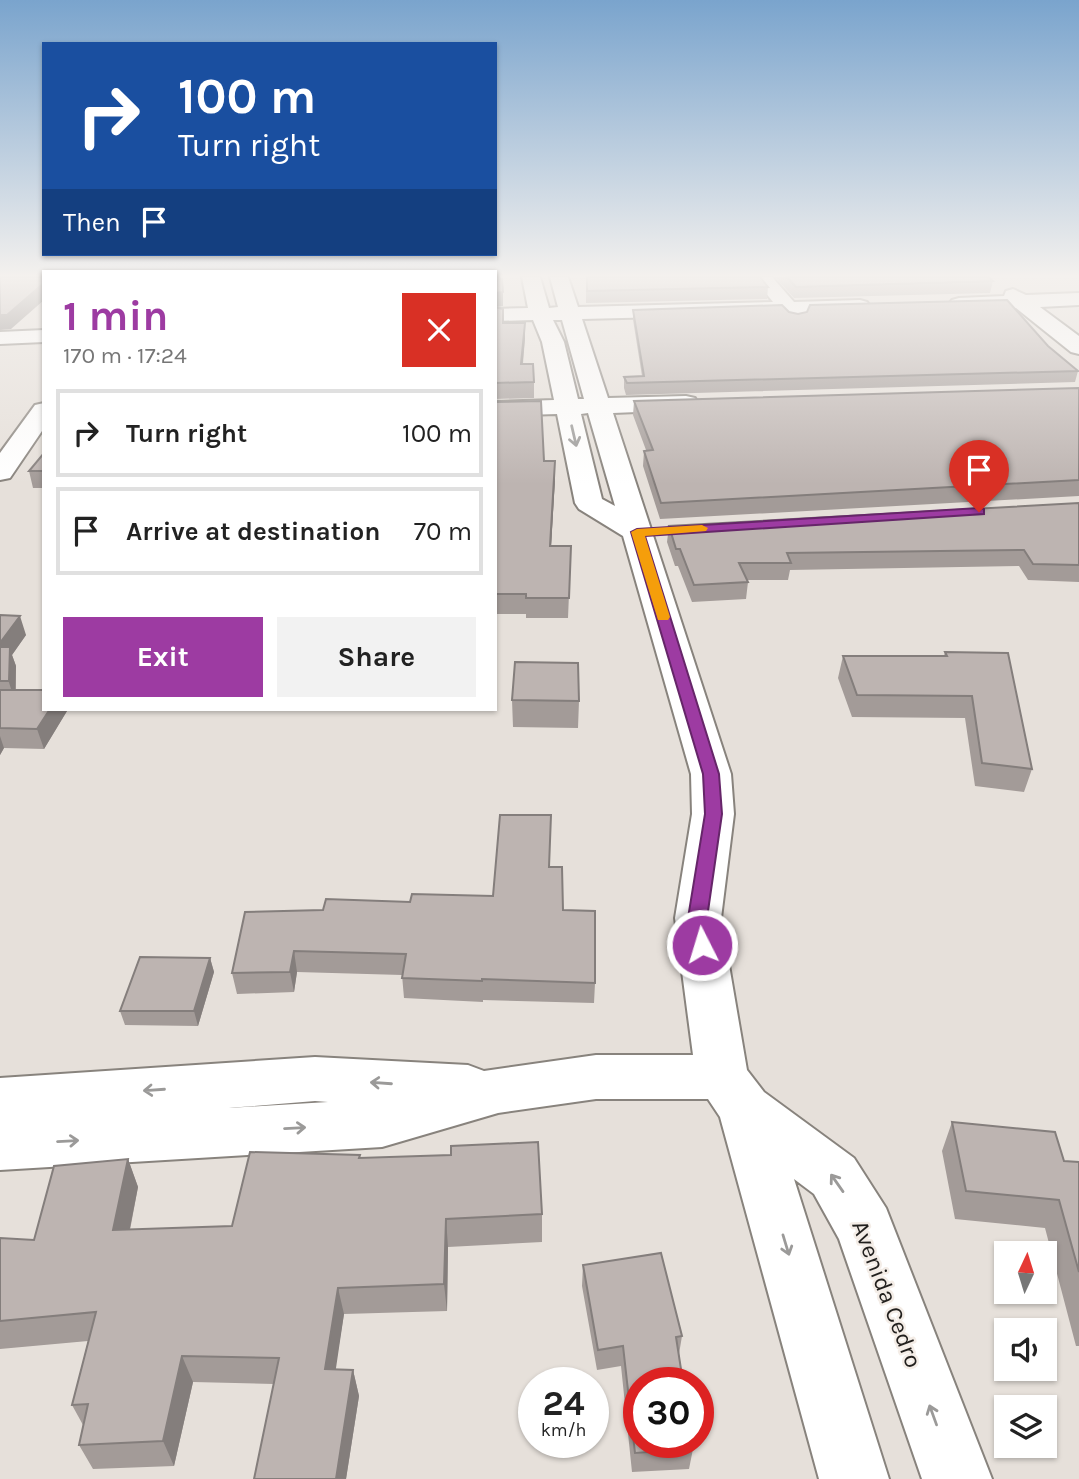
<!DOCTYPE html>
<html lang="en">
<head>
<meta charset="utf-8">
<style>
  body { margin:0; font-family:Karla,sans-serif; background:#f2f2f2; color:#222; height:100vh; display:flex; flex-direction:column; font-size:26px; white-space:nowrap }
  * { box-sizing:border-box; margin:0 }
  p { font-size:23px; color:#767676 }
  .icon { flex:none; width:38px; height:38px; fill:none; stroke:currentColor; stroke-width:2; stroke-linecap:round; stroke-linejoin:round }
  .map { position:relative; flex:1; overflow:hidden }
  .details { position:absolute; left:42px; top:270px; width:455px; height:441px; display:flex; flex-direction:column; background:#fff; border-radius:0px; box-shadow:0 2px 5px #0004 }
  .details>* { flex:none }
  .banner { position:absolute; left:42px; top:42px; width:455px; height:214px; border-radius:0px; box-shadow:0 2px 5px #0004; background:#1a4fa0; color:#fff; overflow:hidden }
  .needle { width:46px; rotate:4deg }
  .buttons { position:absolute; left:994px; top:1241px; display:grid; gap:14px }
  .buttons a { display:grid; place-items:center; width:63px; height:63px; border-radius:0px; background:#fff; box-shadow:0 2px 5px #0004; font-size:35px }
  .speed { position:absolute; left:518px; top:1367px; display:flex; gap:14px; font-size:35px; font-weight:700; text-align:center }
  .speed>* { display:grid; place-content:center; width:91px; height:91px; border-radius:50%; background:#fff; box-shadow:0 2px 5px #0004; line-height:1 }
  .speed small { font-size:18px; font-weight:400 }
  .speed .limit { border:10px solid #d22; background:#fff; color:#111 }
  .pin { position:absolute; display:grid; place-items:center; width:60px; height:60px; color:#fff; margin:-72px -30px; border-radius:50% 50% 50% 0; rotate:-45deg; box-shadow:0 0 7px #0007 }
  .pin .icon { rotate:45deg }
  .me { position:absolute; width:77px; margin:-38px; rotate:355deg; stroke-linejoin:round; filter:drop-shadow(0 0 5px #0008) }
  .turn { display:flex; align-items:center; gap:24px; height:147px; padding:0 21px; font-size:32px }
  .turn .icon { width:91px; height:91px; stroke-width:2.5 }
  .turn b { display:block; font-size:49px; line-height:60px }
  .then { display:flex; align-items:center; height:66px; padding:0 21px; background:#0003; gap:14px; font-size:26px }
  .round { display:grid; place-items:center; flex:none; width:74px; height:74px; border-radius:0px; background:#f2f2f2 }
  .headline { display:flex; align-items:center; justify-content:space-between; height:119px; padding:0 21px }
  h1 { font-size:42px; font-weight:700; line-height:52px; color:#9d3ba2 }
  .button { display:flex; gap:14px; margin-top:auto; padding:14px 21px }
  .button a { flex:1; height:80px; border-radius:0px; background:#9d3ba2; color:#fff; font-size:28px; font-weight:700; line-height:80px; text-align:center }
  .button a+a { background:#f2f2f2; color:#222 }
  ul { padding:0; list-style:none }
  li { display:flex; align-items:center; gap:21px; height:88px; margin:0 14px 10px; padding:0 7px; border:4px solid #e0e0e0; border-radius:0px }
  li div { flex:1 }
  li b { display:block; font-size:26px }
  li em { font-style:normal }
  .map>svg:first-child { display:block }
</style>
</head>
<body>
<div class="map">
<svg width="1079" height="1479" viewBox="0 0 1079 1479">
  <rect width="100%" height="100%" fill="#e6e0da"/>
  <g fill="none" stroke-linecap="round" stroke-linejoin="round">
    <defs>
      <path id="street" d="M 522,277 L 540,277 L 549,308 L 558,307 L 550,277 L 568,277 L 578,307 L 773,302 L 753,277 L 772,277 L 794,302 L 860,300 L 867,302 L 870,306 L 867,310 L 860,312 L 804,313 L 806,317 L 803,321 C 793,324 789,322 783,314 L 582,319 L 608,398 L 686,396 L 695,398 L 698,403 L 695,408 L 686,410 L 613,413 L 731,774 L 734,814 L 721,918 L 747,1070 L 764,1092 L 854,1158 L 886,1208 L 992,1479 L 922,1479 L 839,1239 L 814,1194 L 794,1179 L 889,1479 L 819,1479 L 720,1117 L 708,1099 L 596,1099 L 498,1113 L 382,1147 L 0,1170 L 0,1078 L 315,1057 L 468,1065 L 484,1071 L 596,1055 L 693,1055 L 675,918 L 692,814 L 691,774 L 623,536 L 579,509 L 575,503 L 557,414 L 495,416 L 495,402 L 554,400 L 542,342 L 533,320 L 495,321 L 495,309 L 528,308 ZM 553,320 L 562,320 L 584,399 L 578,399 L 564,342 ZM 588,413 L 615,506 L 602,499 L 581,414 ZM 315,1101 L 328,1102 L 229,1108 Z
        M 1013,289 L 1026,295 L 1079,293 L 1079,305 L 1040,307 L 1079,336 L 1079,354 L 1071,352 L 1016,308 L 959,310 L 952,308 L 949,304 L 952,300 L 959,298 L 1004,296 L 1006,291 Z
        M 44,330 L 44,342 L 0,344 L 0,332 Z
        M 44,403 L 44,428 L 10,478 L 0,480 L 0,453 L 35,405 Z"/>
    </defs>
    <!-- street casing -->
    <use href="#street" stroke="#88837d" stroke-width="4"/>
    <!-- street -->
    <use href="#street" fill="#fff" fill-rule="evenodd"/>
  </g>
  <!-- wall -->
  <path fill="#a39b98" d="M 586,277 L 760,277 L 768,287 L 767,299 L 586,303 Z
    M 775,277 L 989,277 L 993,281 L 990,293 L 794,298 Z
    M 495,307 L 503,323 L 525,338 L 523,364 L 534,382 L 534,398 L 495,399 Z
    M 633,310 L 789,312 L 798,314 L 1048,346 L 1078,371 L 1075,382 L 626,395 L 624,388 L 624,377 L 642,376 L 633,320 Z
    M 1079,388 L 1079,496 L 660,519 L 643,466 L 644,451 L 646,450 L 633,415 L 634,401 Z
    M 495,402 L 544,461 L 555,479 L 551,546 L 571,546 L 568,618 L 526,618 L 526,614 L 495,614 Z
    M 44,453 L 44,488 L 33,488 L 29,471 Z
    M 1079,503 L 1079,582 L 1028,580 L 1019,566 L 790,570 L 788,580 L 747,580 L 748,582 L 746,599 L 692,602 L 678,566 L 675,566 L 667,542 L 669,526 Z
    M 0,615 L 26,635 L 12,655 L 16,666 L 16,690 L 67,711 L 44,749 L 4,748 L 0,755 Z
    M 945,652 L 1032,769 L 1024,792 L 975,786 L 965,718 L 852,717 L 838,678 L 843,656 L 944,656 Z
    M 512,700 L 579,701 L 578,728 L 513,727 Z
    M 549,867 L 563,910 L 595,983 L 594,1003 L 483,1000 L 483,1002 L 404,998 L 402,975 L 297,972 L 294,992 L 237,994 L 232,973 L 323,910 L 410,902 L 493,896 Z
    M 210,958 L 214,972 L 198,1026 L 125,1025 L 120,1011 Z
    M 952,1122 L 1064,1161 L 1079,1162 L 1079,1346 L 1076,1346 L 1045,1228 L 955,1219 L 942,1151 Z
    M 360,1158 L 542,1214 L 542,1242 L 448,1247 L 447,1311 L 344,1314 L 335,1369 L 353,1370 L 359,1396 L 346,1479 L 254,1479 L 274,1384 L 193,1382 L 174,1466 L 93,1469 L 79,1445 L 83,1425 L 72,1405 L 88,1341 L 0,1349 L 0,1238 L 34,1240 L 128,1159 L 138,1187 L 130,1230 L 232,1226 Z
    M 583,1265 L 682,1336 L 679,1354 L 693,1449 L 689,1469 L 632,1472 L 621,1366 L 597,1370 L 582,1286 Z"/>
  <!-- shaded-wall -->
  <path fill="#847e7c" d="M 44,283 L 44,300 L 11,329 L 0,330 L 0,315 Z
    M 503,292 L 503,306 L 495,307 L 495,293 Z
    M 525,323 L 525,338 L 521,380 L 521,364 Z
    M 555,461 L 555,479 L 550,565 L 550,546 Z
    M 20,616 L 26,635 L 12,655 L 16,666 L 15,701 L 0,655 L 0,643 Z
    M 50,709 L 66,709 L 67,711 L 44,749 L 37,729 Z
    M 0,736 L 4,748 L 0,755 Z
    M 294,951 L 297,972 L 294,992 L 290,972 Z
    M 210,958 L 214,972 L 198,1026 L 194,1011 Z
    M 128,1159 L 138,1187 L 124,1258 L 113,1230 Z
    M 446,1219 L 448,1247 L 447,1311 L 444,1284 Z
    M 338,1288 L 344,1314 L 332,1395 L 325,1369 Z
    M 182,1356 L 193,1382 L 174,1466 L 163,1441 Z
    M 353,1370 L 359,1396 L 346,1479 L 336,1479 Z"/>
  <!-- building -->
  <path fill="#bdb4b1" stroke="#847e7c" stroke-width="2" d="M 0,277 L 44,277 L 44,283 L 7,315 L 0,315 Z
    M 495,277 L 499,277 L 499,279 L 502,279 L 503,292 L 495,293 Z
    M 587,277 L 760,277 L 768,287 L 587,291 Z
    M 787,277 L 989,277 L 993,281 L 796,287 Z
    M 1007,300 L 1048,346 L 1078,371 L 627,383 L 624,377 L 644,376 L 633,310 L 782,305 L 789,312 L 798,314 L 807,312 L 810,305 Z
    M 495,307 L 503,309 L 503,323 L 525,323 L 521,364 L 533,364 L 534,382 L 495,383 Z
    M 1079,388 L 1079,480 L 661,503 L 644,451 L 653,450 L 634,401 Z
    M 541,401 L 544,461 L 555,461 L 550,546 L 571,546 L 569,598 L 526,598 L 526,594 L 495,594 L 495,402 Z
    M 44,453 L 44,471 L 29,471 Z
    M 1079,503 L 1079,565 L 1033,564 L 1024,550 L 787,553 L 791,563 L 739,563 L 748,582 L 694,585 L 680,549 L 676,549 L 669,526 Z
    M 0,615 L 20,616 L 0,643 Z
    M 0,647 L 10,647 L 9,681 L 0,681 Z
    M 945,652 L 1008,653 L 1032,769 L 982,763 L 972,696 L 857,695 L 843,656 L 947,656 Z
    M 515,662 L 578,663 L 579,701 L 512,700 Z
    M 0,690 L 44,690 L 44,709 L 50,709 L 37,729 L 0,728 Z
    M 500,815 L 551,815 L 549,867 L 562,867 L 563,910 L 595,911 L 595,983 L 482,979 L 482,981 L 402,978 L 406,954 L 294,951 L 290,972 L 232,973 L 245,912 L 323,910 L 326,899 L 410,902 L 412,894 L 493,896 Z
    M 140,957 L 210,958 L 194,1011 L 120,1011 Z
    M 952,1122 L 1055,1132 L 1064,1161 L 1079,1162 L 1079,1272 L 1059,1200 L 966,1191 Z
    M 538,1142 L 542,1214 L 446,1219 L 444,1284 L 338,1288 L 325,1369 L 353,1370 L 336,1479 L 254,1479 L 279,1358 L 182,1356 L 163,1441 L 79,1445 L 88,1404 L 72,1405 L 96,1312 L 0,1321 L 0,1238 L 34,1240 L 54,1166 L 128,1159 L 113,1230 L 232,1226 L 250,1152 L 360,1155 L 359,1158 L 451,1155 L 451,1146 Z
    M 661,1253 L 682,1336 L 676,1337 L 683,1382 L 639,1382 L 639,1442 L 692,1442 L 693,1449 L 635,1453 L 623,1346 L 598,1350 L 583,1265 Z"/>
  <!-- one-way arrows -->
  <defs><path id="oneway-shaft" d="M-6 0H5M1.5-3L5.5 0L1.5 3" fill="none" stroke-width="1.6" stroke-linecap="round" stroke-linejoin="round" transform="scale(1.75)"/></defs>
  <g stroke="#9b9a99">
    <use href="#oneway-shaft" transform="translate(574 436) rotate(77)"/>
    <use href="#oneway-shaft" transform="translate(381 1083) rotate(-176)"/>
    <use href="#oneway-shaft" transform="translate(154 1090) rotate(176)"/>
    <use href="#oneway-shaft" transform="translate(295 1128) rotate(-3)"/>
    <use href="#oneway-shaft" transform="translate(68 1141) rotate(-3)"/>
    <use href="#oneway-shaft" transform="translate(837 1183) rotate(-125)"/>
    <use href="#oneway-shaft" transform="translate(786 1245) rotate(73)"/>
    <use href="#oneway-shaft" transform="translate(933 1415) rotate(-110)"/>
  </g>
  <!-- sky -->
  <linearGradient id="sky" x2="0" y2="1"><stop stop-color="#7aa4cd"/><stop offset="0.57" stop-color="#f4f1ee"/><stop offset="1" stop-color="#f4f1ee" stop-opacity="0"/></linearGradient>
  <rect width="1079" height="484" fill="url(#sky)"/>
  <!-- route -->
  <path fill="#9d3ba2" stroke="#662669" stroke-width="2" d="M 979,508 L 984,509 L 984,514 L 645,536 L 719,774 L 722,814 L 707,918 L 712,945 L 709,950 L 702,952 L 695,950 L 688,918 L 705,814 L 703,774 L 631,532 L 637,529 Z"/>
  <!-- slow -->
  <path fill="#f59e0b" d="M 702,525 L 708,528 L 706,531 L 645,536 L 670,617 L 668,620 L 658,620 L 631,532 L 637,529 Z"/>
  <g text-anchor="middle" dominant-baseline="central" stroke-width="5" stroke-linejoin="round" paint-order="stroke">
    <!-- near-street labels -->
    <g font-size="24" fill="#211f1d" stroke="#f4ede7">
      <text transform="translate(887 1294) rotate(69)">Avenida Cedro</text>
    </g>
  </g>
</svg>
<div class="buttons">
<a><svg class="needle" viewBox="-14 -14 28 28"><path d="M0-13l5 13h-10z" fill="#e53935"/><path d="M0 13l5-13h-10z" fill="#767676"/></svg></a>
<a><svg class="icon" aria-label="sound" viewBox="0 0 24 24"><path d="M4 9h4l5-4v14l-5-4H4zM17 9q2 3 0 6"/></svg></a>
<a><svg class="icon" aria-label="layers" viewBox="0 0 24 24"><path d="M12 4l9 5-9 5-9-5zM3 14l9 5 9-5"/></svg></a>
</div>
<div class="speed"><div>24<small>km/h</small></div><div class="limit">30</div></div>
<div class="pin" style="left:979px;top:512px;background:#d93025"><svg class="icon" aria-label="arrive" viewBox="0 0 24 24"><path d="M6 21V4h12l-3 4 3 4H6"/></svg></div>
<svg class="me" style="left:702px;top:945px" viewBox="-20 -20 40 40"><circle r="17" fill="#9d3ba2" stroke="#fff" stroke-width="3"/><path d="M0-11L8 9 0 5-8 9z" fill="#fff"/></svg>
<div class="banner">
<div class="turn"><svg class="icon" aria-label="right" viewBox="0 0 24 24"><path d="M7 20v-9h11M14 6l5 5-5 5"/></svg><div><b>100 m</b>Turn right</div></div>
<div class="then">Then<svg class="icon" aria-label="arrive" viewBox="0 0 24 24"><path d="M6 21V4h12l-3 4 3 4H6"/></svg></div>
</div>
<section class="details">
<div class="headline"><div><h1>1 min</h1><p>170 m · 17:24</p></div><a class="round" style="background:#d93025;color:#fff"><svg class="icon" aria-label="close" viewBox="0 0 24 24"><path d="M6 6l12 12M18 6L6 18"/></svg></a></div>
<ul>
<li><svg class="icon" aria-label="right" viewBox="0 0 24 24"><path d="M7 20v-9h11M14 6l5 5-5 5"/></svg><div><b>Turn right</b></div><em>100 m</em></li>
<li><svg class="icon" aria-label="arrive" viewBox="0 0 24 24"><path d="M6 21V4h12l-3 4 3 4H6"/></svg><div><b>Arrive at destination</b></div><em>70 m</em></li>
</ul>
<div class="button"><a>Exit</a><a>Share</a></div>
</section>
</div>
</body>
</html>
